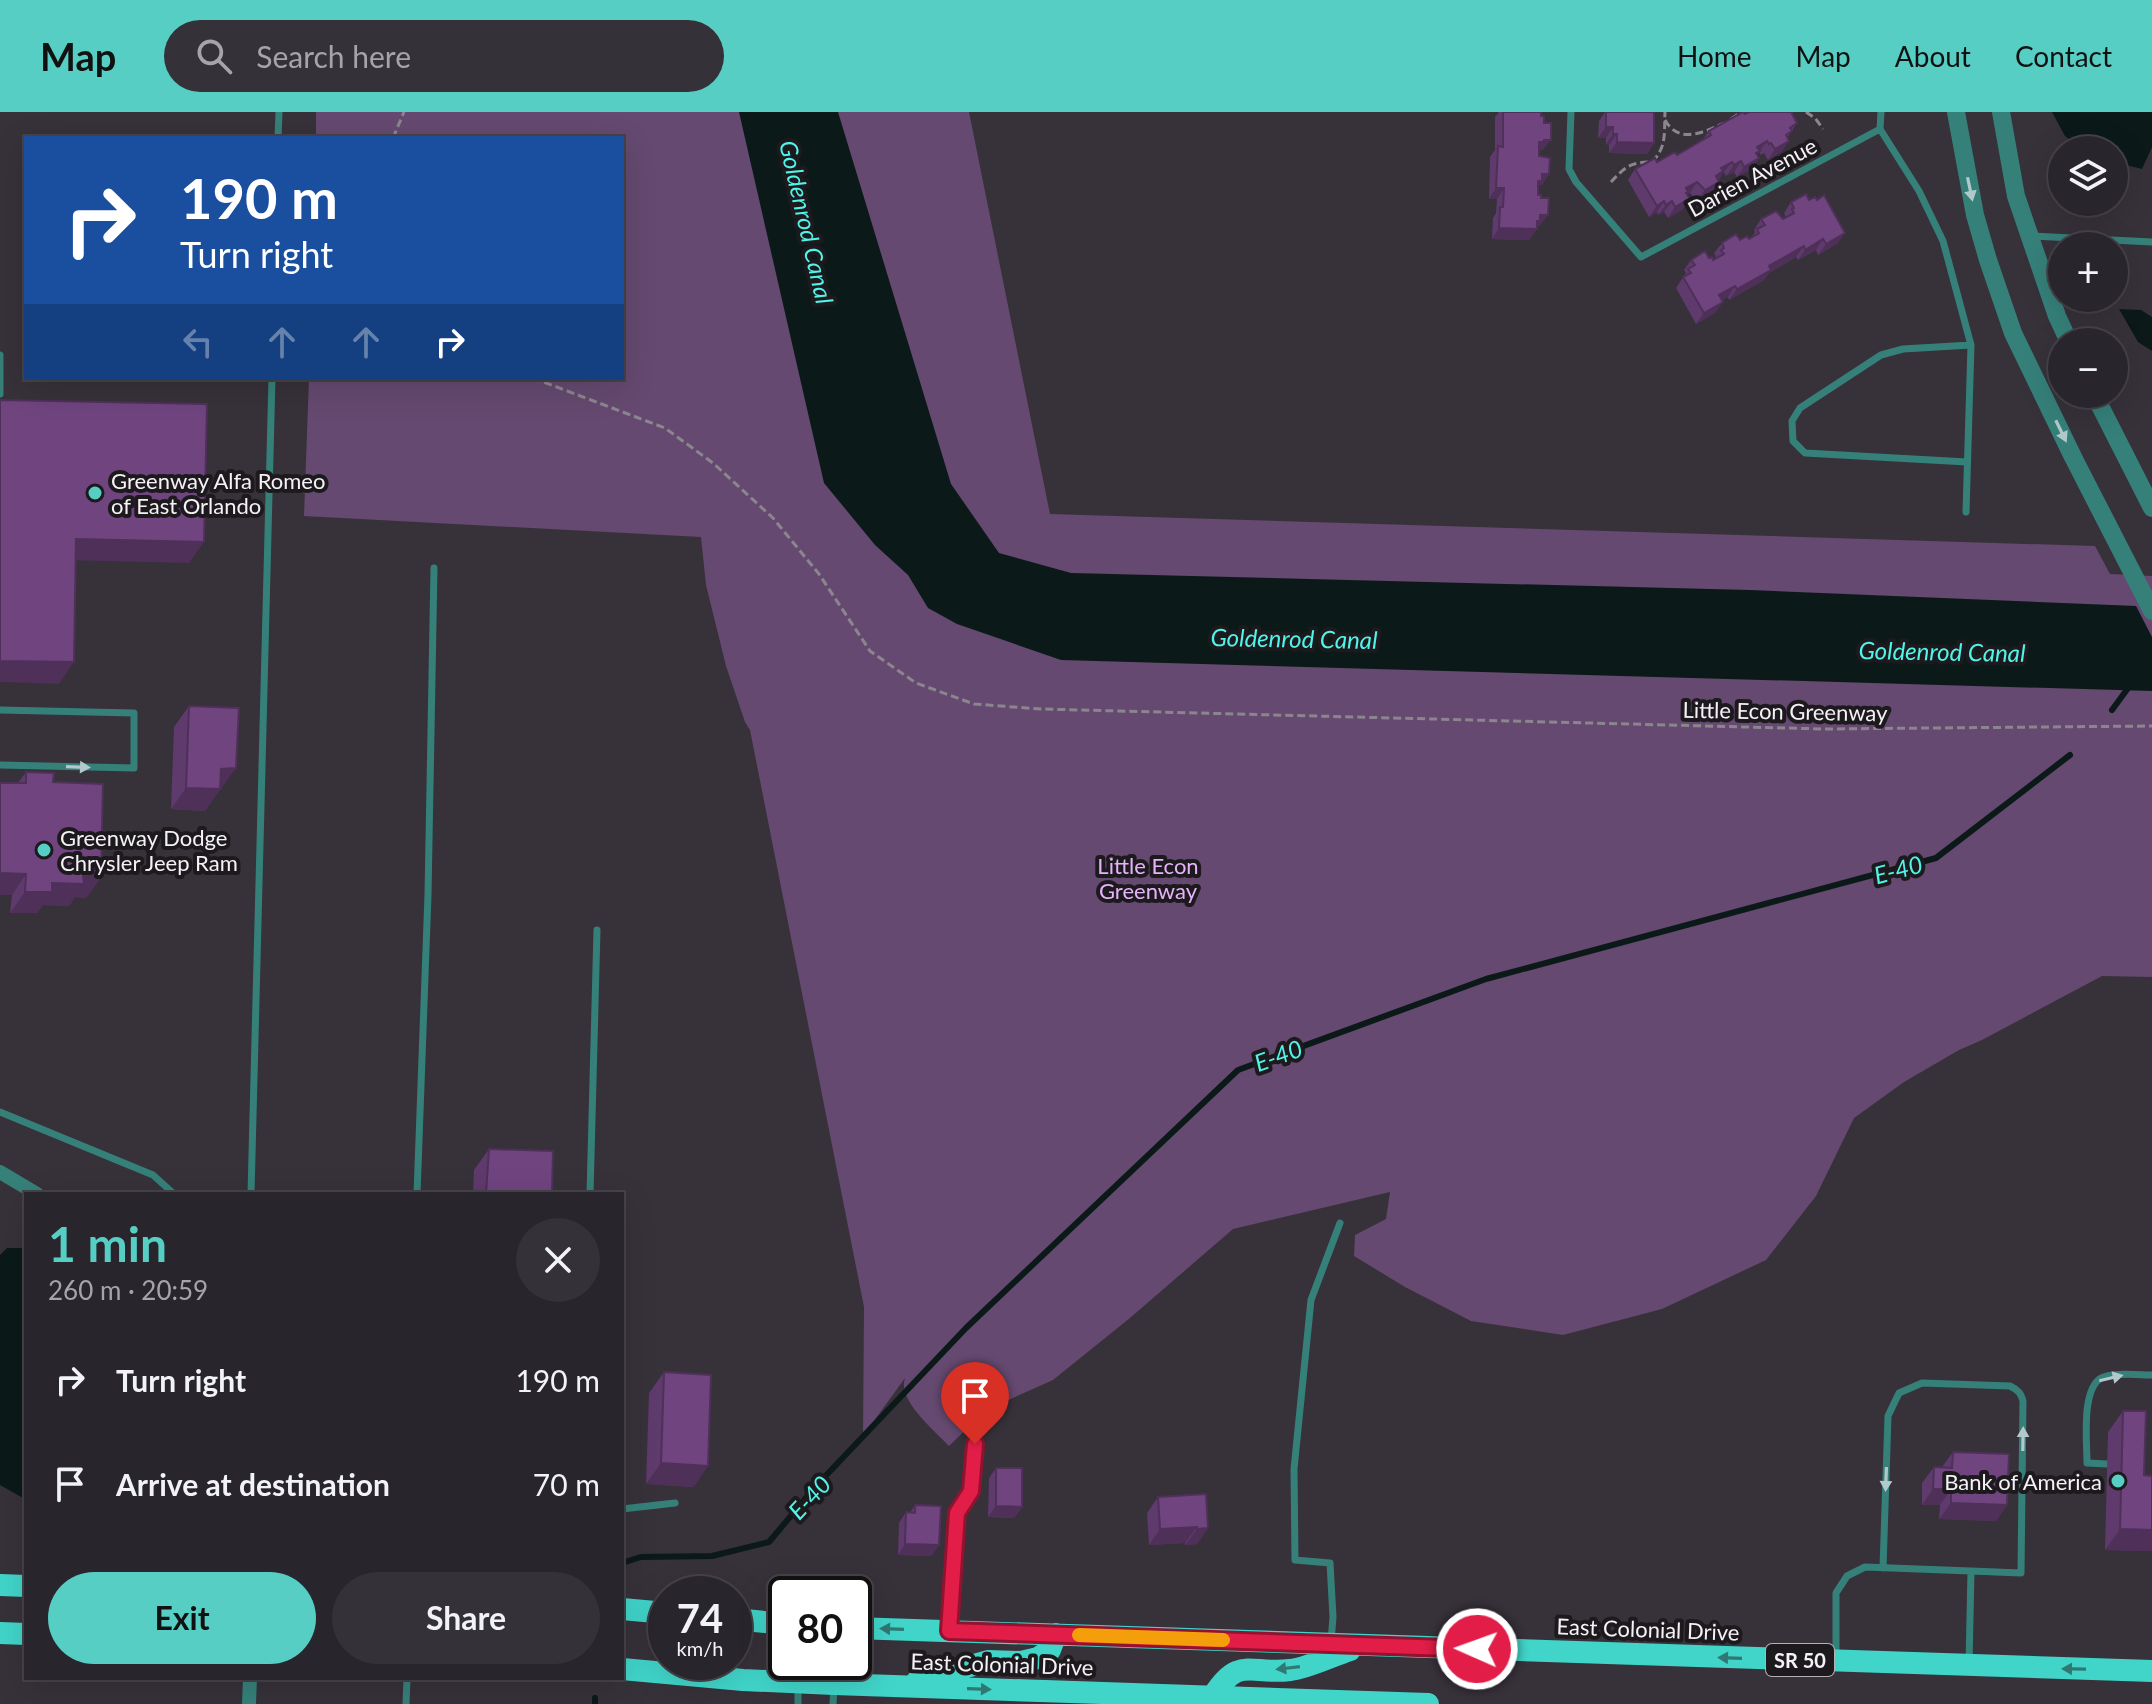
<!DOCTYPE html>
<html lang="en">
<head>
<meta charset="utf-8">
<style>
  body { margin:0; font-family:Lato,sans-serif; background:#353138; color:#f1f3f6; height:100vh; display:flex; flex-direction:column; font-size:30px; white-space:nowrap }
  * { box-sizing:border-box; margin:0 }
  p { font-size:26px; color:#a5a5a9 }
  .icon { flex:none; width:44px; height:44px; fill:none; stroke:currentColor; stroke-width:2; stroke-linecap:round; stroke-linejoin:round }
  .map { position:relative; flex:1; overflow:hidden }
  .drawer { position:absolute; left:24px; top:1080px; width:600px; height:488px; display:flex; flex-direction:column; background:#29252c; border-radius:0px; box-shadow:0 8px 32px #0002,0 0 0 2px #454248 }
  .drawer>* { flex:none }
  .hud { position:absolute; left:24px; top:24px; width:600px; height:244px; border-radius:0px; box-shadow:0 8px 32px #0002,0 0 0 2px #454248; background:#1a4fa0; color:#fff; overflow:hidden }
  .buttons { position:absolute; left:2048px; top:24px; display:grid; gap:16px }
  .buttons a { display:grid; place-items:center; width:80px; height:80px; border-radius:50%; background:#29252c; box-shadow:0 8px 32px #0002,0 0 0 2px #454248; font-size:40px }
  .speed { position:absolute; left:648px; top:1464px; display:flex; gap:16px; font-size:40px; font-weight:700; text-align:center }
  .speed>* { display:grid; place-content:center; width:104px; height:104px; border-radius:50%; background:#29252c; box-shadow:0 8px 32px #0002,0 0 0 2px #454248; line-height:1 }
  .speed small { font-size:20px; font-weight:400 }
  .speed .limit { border:4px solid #111; border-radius:12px; background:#fff; color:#111 }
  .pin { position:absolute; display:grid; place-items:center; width:68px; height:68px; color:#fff; margin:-82px -34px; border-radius:50% 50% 50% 0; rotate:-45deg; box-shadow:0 0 8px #0007 }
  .pin .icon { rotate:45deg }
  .me { position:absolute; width:88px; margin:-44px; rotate:272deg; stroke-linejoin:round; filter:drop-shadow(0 0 6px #0008) }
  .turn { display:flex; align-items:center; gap:28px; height:168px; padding:0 24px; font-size:36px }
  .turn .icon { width:104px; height:104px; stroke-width:2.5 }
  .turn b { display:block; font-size:56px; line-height:68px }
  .lanes { display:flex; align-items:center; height:76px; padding:0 24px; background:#0003; justify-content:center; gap:40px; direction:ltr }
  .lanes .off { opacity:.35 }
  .round { display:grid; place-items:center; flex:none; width:84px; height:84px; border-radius:42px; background:#353138 }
  .head { display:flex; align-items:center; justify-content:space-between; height:136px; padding:0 24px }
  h1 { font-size:48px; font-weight:700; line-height:60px; color:#56cec4 }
  .primary-button { display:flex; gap:16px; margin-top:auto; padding:16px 24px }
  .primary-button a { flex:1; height:92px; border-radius:48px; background:#56cec4; color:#111; font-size:32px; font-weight:700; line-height:92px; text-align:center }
  .primary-button a+a { background:#353138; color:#f1f3f6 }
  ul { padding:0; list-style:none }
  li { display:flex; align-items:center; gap:24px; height:104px; padding:0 24px }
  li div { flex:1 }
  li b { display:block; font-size:30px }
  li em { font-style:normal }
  header { display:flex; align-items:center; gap:48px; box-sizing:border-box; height:112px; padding:0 40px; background:#56cec4; color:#111 }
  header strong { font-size:38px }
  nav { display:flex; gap:44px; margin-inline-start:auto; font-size:28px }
  .search { width:560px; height:72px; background:#353138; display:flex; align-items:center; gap:20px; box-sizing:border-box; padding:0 28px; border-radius:44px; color:#a5a5a9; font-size:30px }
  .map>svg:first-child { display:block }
</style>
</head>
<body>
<header>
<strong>Map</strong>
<div class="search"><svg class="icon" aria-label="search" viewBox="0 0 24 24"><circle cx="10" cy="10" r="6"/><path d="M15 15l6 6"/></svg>Search here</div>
<nav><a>Home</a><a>Map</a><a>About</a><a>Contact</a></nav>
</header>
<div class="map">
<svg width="2152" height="1592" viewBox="0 0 2152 1592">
  <rect width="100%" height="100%" fill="#37313a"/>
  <!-- green -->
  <path fill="#654970" d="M 316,0 L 969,0 L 1050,402 L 2095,434 L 2110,462 L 2152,464 L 2152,865 L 2102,864 L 1982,928 L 1959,938 L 1904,970 L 1854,1006 L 1816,1084 L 1766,1148 L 1662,1197 L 1563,1223 L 1471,1209 L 1405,1175 L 1354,1144 L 1355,1123 L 1386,1107 L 1390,1080 L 1233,1117 L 1130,1206 L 1053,1268 L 986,1298 L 949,1334 C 934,1318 897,1288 905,1266 L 863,1324 L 864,1195 L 750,618 L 745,610 L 726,554 L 706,473 L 701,425 L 304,404 L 309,266 L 622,266 L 622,26 L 316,26 Z"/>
  <!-- water -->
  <path fill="#0b1a19" d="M 739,0 L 838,0 L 951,372 L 999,441 L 1071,461 L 1750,478 L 2136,494 L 2152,525 L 2152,579 L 1061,548 L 957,512 L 928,496 L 908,463 L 875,433 L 824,371 Z
    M 2052,0 L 2152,0 L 2152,35 L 2142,57 L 2114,50 L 2114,38 L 2084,38 L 2065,24 Z
    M 2119,197 L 2141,198 L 2152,205 L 2152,239 L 2138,230 Z
    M 7,1136 L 26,1136 L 26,1386 L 23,1386 L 0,1373 L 0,1143 Z"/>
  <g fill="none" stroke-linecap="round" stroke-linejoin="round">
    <!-- stream -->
    <path stroke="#0b1a19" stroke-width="6" d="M 2112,598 L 2131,572
      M 622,1451 L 641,1445 L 712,1444 L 769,1430 L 816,1374 L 966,1216 L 1238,958 L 1486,867 L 1936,746 L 2070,643
      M 595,1586 L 595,1592"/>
    <!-- path -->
    <path stroke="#8b868e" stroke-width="3" stroke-dasharray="8 4" stroke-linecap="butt" d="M 1806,0 L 1815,6 L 1823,17
      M 1731,7 L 1741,0
      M 1665,8 C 1679,33 1704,20 1724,11
      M 393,26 L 404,0
      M 1611,70 C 1625,55 1630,50 1652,50 C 1667,35 1664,21 1665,0
      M 533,266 L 665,316 L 713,351 L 773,406 L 819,462 L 870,539 L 916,571 L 974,592 L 1041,597 L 1824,617 L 2152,614"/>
    <!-- service -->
    <path stroke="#36807a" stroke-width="7" d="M 1571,0 L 1569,57 L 1576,70 L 1641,145 L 1880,17
      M 1881,0 L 1880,17 L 1919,79 L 1943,129 L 1971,233 L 1966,400
      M 278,26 L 279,0
      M 2032,124 L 2152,130
      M 0,243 L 0,282
      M 1967,350 L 1805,341 L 1793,329 L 1792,309 L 1800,296 L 1881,243 L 1903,237 L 1971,233
      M 0,598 L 134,601 L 134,656 L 0,653
      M 0,1000 L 153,1063 L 174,1082
      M 251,1082 L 272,266
      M 417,1082 L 428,783 L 434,456
      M 590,1082 L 597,818
      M 2107,1352 L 2087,1351 C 2087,1331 2081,1278 2101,1266 C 2112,1260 2140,1263 2152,1263
      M 622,1397 L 675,1391
      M 1883,1456 L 1888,1304 L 1899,1281 L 1922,1271 L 2010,1274 C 2018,1278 2021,1281 2023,1289 L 2021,1461 L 1971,1459
      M 949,1517 L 957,1401 L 971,1379 L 975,1332
      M 1331,1530 L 1333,1505 L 1330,1451 L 1295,1448 L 1294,1357 L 1311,1188 L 1340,1111
      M 1836,1546 L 1836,1481 L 1847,1464 L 1865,1455 L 1971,1459 L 1969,1552
      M 406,1592 L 407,1566
      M 798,1592 L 798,1573
      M 833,1592 L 834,1574"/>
    <!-- minor -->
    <path stroke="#36807a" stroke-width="14" d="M 0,1060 L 37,1082
      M 249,1592 L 250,1566"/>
    <!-- tertiary -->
    <path stroke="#36807a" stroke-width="18" d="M 1956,0 L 1975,103 L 1988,148 L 2013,221 L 2073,345 L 2152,499
      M 2001,0 L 2016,84 L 2057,204 L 2069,230
      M 2094,282 L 2152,396"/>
    <!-- trunk -->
    <path stroke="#41d5ca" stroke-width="22" d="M 0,1473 L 26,1474
      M 622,1497 L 666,1501
      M 734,1507 L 786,1512
      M 854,1516 L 2152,1559
      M 0,1521 L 26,1522
      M 622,1557 L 743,1568 L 834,1572 L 1428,1592
      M 917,1569 L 988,1549 L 1021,1550 L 1038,1546 L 1050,1538 L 1056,1522
      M 1213,1584 C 1239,1543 1250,1563 1290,1558 C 1308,1556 1332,1544 1350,1538"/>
  </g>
  <!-- wall -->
  <path fill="#5f3a6d" d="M 1499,0 L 1541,0 L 1543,38 L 1539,38 L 1539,44 L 1549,62 L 1542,73 L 1539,73 L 1538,74 L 1540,114 L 1537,113 L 1537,117 L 1529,128 L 1492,127 L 1493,106 L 1496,101 L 1497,87 L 1489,87 L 1490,45 L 1495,38 L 1495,5 Z
    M 1605,0 L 1654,0 L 1654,31 L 1647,42 L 1609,41 L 1609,33 L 1606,32 L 1606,26 L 1598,26 L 1599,9 Z
    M 1745,2 L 1797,11 L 1787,26 L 1789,29 L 1781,40 L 1768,48 L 1764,41 L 1761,43 L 1759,40 L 1757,43 L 1759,46 L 1752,57 L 1737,65 L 1734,60 L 1726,64 L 1724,60 L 1722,62 L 1712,81 L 1697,89 L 1690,81 L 1687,82 L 1690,87 L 1682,98 L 1668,106 L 1664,100 L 1658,103 L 1657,100 L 1649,105 L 1628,68 L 1635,57 L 1677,43 L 1703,27 L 1709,19 Z
    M 1791,90 L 1838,131 L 1818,143 L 1816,138 L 1798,148 L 1796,145 L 1769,161 L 1764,168 L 1729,188 L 1728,185 L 1722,188 L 1715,201 L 1696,212 L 1676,176 L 1686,161 L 1684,158 L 1691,148 L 1709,146 L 1713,148 L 1716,145 L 1714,141 L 1722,131 L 1749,127 L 1751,126 L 1755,120 L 1754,118 L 1761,107 L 1783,107 L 1786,106 L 1784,101 Z
    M 189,594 L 222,677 L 219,678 L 205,699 L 171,697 L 174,615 Z
    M 26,660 L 53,670 L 101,765 L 86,786 L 75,785 L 69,794 L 43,793 L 37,801 L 10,801 L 12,783 L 0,783 L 0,671 L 18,671 Z
    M 489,1037 L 552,1082 L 473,1082 L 474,1058 Z
    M 664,1260 L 694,1375 L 646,1372 L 649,1281 Z
    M 2123,1299 L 2144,1363 L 2152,1439 L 2105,1438 L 2108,1320 Z
    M 1953,1340 L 2007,1393 L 1996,1409 L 1939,1407 L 1940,1393 L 1922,1393 L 1922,1371 L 1934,1355 L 1942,1355 Z
    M 996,1356 L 1022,1395 L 1014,1406 L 988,1405 L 989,1366 Z
    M 1158,1385 L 1208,1416 L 1197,1432 L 1185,1433 L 1185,1431 L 1149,1433 L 1147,1401 Z
    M 915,1393 L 932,1444 L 898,1443 L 899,1411 L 906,1400 L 910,1401 Z"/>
  <!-- shaded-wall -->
  <path fill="#4e3059" d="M 1606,15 L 1613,15 L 1606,26 L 1598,26 Z
    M 1613,22 L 1617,22 L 1609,33 L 1606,32 Z
    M 1544,28 L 1551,28 L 1543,38 L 1538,38 L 1539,30 Z
    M 1767,29 L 1752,50 L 1757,35 Z
    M 1789,29 L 1781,40 L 1768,48 L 1775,37 Z
    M 1617,30 L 1654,31 L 1647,42 L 1609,41 Z
    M 1759,46 L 1752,57 L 1737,65 L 1744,55 Z
    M 1741,49 L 1734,60 L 1726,64 L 1734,53 Z
    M 1732,50 L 1716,70 L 1708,75 L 1721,56 Z
    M 1542,62 L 1549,62 L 1542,73 L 1539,73 L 1534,80 Z
    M 1697,70 L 1690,81 L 1687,82 L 1686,76 Z
    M 1719,70 L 1712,81 L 1697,89 L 1705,78 Z
    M 1496,76 L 1504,76 L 1497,87 L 1489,87 Z
    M 1690,87 L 1682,98 L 1668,106 L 1675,95 Z
    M 1664,89 L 1657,100 L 1649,105 L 1657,94 Z
    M 1672,89 L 1664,100 L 1658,103 L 1666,93 Z
    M 1540,103 L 1548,103 L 1540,114 L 1537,113 L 1537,117 L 1529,128 L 1492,127 L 1499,116 Z
    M 1845,121 L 1838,131 L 1818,143 L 1826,132 Z
    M 1823,127 L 1816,138 L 1798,148 L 1805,138 Z
    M 1804,134 L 1796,145 L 1769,161 L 1764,168 L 1729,188 L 1737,177 L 1769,154 Z
    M 1735,174 L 1728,185 L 1711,194 L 1719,183 Z
    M 1723,190 L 1715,201 L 1696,212 L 1704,201 Z
    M 76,427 L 204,430 L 189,451 L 62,448 Z
    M 0,549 L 74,550 L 59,572 L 0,570 Z
    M 236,656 L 205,699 L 171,697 L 186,676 L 221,657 Z
    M 0,761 L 26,762 L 12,783 L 0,783 Z
    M 83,763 L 101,765 L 86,786 L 75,785 L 69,794 L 43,793 L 37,801 L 10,801 L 25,780 Z
    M 661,1351 L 708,1354 L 694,1375 L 646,1372 Z
    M 1933,1377 L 1951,1377 L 1940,1393 L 1922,1393 Z
    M 1951,1391 L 2007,1393 L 1996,1409 L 1939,1407 Z
    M 996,1394 L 1022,1395 L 1014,1406 L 988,1405 Z
    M 1197,1415 L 1185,1431 L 1149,1433 L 1160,1417 Z
    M 1208,1416 L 1197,1432 L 1185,1433 L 1197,1417 Z
    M 2120,1417 L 2152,1418 L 2152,1439 L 2105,1438 Z
    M 905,1432 L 939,1433 L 932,1444 L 898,1443 Z"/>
  <!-- building -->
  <path fill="#6f447f" stroke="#4e3059" stroke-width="2" d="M 1503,0 L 1541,0 L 1541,4 L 1544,4 L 1544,11 L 1551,11 L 1551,28 L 1544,28 L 1543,30 L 1539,30 L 1539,44 L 1550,46 L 1549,62 L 1542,62 L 1542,69 L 1538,69 L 1538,83 L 1541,83 L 1541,86 L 1549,86 L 1548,103 L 1540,103 L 1540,109 L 1537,109 L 1537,117 L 1499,116 L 1500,95 L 1503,95 L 1504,76 L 1496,76 L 1498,34 L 1503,35 Z
    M 1606,0 L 1654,0 L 1654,31 L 1617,30 L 1617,22 L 1613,22 L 1613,15 L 1606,15 Z
    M 1743,0 L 1745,2 L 1749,0 L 1791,0 L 1797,11 L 1790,16 L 1792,19 L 1786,23 L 1789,29 L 1775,37 L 1771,31 L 1769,32 L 1767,29 L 1757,35 L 1760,39 L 1756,41 L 1759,46 L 1744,55 L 1741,49 L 1734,53 L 1732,50 L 1721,56 L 1723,59 L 1716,64 L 1719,70 L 1705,78 L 1697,70 L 1686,76 L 1688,80 L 1686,81 L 1690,87 L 1675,95 L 1672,89 L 1666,93 L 1664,89 L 1657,94 L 1635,57 L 1655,46 L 1657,50 L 1675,40 L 1677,43 L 1711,23 L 1709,19 Z
    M 1806,82 L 1809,88 L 1815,85 L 1817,88 L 1824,83 L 1845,121 L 1826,132 L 1823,127 L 1805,138 L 1804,134 L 1769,154 L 1771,158 L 1737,177 L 1735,174 L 1719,183 L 1723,190 L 1704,201 L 1683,165 L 1691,161 L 1688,157 L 1695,153 L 1691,148 L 1705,139 L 1709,146 L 1712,145 L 1713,148 L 1724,142 L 1721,138 L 1724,136 L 1722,131 L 1736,122 L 1740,128 L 1747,124 L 1749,127 L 1759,121 L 1757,117 L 1765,113 L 1761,107 L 1776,99 L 1783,107 L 1794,101 L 1792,97 L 1794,96 L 1791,90 Z
    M 0,288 L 207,292 L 204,430 L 76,427 L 74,550 L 0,549 Z
    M 189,594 L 239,596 L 236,656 L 221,657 L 220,677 L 186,676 Z
    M 26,660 L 54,661 L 53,670 L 103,672 L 101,765 L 83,763 L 84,772 L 52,771 L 52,780 L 25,780 L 26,762 L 0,761 L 0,671 L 26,671 Z
    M 489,1037 L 553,1039 L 552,1082 L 486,1082 Z
    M 664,1260 L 711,1263 L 708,1354 L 661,1351 Z
    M 2123,1299 L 2146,1299 L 2144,1363 L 2152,1364 L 2152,1418 L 2120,1417 Z
    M 1953,1340 L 2009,1342 L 2007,1393 L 1951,1391 L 1951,1377 L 1933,1377 L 1934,1355 L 1952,1356 Z
    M 996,1356 L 1022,1356 L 1022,1395 L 996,1394 Z
    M 1206,1382 L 1208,1416 L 1197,1417 L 1197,1415 L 1160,1417 L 1158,1385 Z
    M 915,1393 L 941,1394 L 939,1433 L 905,1432 L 906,1400 L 915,1401 Z"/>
  <!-- one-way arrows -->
  <defs><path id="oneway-solid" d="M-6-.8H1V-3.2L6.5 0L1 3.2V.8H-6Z" transform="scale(2)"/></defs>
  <g fill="#b2c9cb">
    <use href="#oneway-solid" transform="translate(1970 77) rotate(78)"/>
    <use href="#oneway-solid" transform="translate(2061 319) rotate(64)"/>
    <use href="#oneway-solid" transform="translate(78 655) rotate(2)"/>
    <use href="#oneway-solid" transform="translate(2111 1266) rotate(-13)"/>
    <use href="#oneway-solid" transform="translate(2023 1327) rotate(-89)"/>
    <use href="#oneway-solid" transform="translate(1886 1367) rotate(92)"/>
  </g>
  <g fill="#2f7874">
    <use href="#oneway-solid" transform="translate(892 1517) rotate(-178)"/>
    <use href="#oneway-solid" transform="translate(1730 1546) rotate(-178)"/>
    <use href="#oneway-solid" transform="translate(1288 1556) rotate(173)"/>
    <use href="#oneway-solid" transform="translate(2074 1557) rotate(-179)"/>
    <use href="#oneway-solid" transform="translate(979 1577) rotate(2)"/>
  </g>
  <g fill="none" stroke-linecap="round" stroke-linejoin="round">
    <defs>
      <path id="route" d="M 975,1332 L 971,1379 L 957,1401 L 949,1519 L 1477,1537"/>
    </defs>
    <!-- route casing -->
    <use href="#route" stroke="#92132f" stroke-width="20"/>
    <!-- route -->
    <use href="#route" stroke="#e11d48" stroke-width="14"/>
    <!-- slow -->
    <path stroke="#f59e0b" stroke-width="14" d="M 1079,1523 L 1223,1528"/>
  </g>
  <!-- markers -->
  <g fill="#56cec4" stroke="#1d1a1e" stroke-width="3">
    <circle cx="95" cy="381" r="8"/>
    <circle cx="44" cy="738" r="8"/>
    <circle cx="2118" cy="1369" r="8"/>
  </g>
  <g text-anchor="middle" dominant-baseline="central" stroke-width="8" stroke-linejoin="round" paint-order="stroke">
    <!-- shield labels -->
    <rect fill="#1d1a1e" stroke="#b4b0b5" stroke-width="2" x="1766" y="1532" width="68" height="32" rx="6"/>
    <g font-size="20" font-weight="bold" fill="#f5f1f6">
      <text x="1800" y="1548">SR 50</text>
    </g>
    <!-- street labels -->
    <g font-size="22" fill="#f5f1f6" stroke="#1d1a1e">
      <text transform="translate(1752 65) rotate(-28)">Darien Avenue</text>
      <text transform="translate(1785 599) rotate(1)">Little Econ Greenway</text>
      <text transform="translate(1648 1517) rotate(2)">East Colonial Drive</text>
      <text transform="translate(1002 1552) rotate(2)">East Colonial Drive</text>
    </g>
    <!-- poi labels -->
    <g font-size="22" fill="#f5f1f6" stroke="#1d1a1e" text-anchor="start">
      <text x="111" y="368">Greenway Alfa Romeo<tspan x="111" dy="25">of East Orlando</tspan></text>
      <text x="60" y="725">Greenway Dodge<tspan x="60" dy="25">Chrysler Jeep Ram</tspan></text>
      <text x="2102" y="1369" text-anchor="end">Bank of America</text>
    </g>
    <!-- park labels -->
    <g font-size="22" fill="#e5b3f9" stroke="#1d1a1e">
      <text x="1148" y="753">Little Econ<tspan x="1148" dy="25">Greenway</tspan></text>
    </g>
    <!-- water labels -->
    <g font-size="24" font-style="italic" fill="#50f5e9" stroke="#1d1a1e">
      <text transform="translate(807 110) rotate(77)">Goldenrod Canal</text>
      <text transform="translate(1294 526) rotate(1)">Goldenrod Canal</text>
      <text transform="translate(1942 539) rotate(1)">Goldenrod Canal</text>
      <text transform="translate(1898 757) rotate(-15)">E-40</text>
      <text transform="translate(1278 943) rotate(-20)">E-40</text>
      <text transform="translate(809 1385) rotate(-47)">E-40</text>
    </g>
  </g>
</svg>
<div class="buttons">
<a><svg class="icon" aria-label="layers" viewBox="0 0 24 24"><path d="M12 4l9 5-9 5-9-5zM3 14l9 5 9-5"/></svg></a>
<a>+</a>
<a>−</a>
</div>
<div class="speed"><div>74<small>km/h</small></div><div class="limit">80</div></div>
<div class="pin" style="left:975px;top:1332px;background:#d93025"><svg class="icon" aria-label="arrive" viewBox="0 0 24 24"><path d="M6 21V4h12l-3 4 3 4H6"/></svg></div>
<svg class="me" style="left:1477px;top:1537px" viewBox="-20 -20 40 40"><circle r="17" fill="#e11d48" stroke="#fff" stroke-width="3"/><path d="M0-11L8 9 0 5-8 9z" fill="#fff"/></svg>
<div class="hud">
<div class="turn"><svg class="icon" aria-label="right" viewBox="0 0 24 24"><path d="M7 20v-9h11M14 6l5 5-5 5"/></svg><div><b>190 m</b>Turn right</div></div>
<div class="lanes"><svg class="icon off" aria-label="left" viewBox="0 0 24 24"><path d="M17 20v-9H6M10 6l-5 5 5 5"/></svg><svg class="icon off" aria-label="ahead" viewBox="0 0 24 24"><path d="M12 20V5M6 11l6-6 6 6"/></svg><svg class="icon off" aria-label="ahead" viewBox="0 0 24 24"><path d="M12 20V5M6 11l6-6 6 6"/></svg><svg class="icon" aria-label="right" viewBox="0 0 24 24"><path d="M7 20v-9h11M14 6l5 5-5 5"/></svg></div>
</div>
<section class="drawer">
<div class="head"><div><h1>1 min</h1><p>260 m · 20:59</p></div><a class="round"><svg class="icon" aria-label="close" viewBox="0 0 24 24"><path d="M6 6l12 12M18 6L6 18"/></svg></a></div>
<ul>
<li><svg class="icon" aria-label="right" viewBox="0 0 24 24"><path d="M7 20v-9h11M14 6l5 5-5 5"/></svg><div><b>Turn right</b></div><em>190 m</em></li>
<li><svg class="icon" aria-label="arrive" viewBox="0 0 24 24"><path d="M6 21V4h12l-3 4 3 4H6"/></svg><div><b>Arrive at destination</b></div><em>70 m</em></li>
</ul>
<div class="primary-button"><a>Exit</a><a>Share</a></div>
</section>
</div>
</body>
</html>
